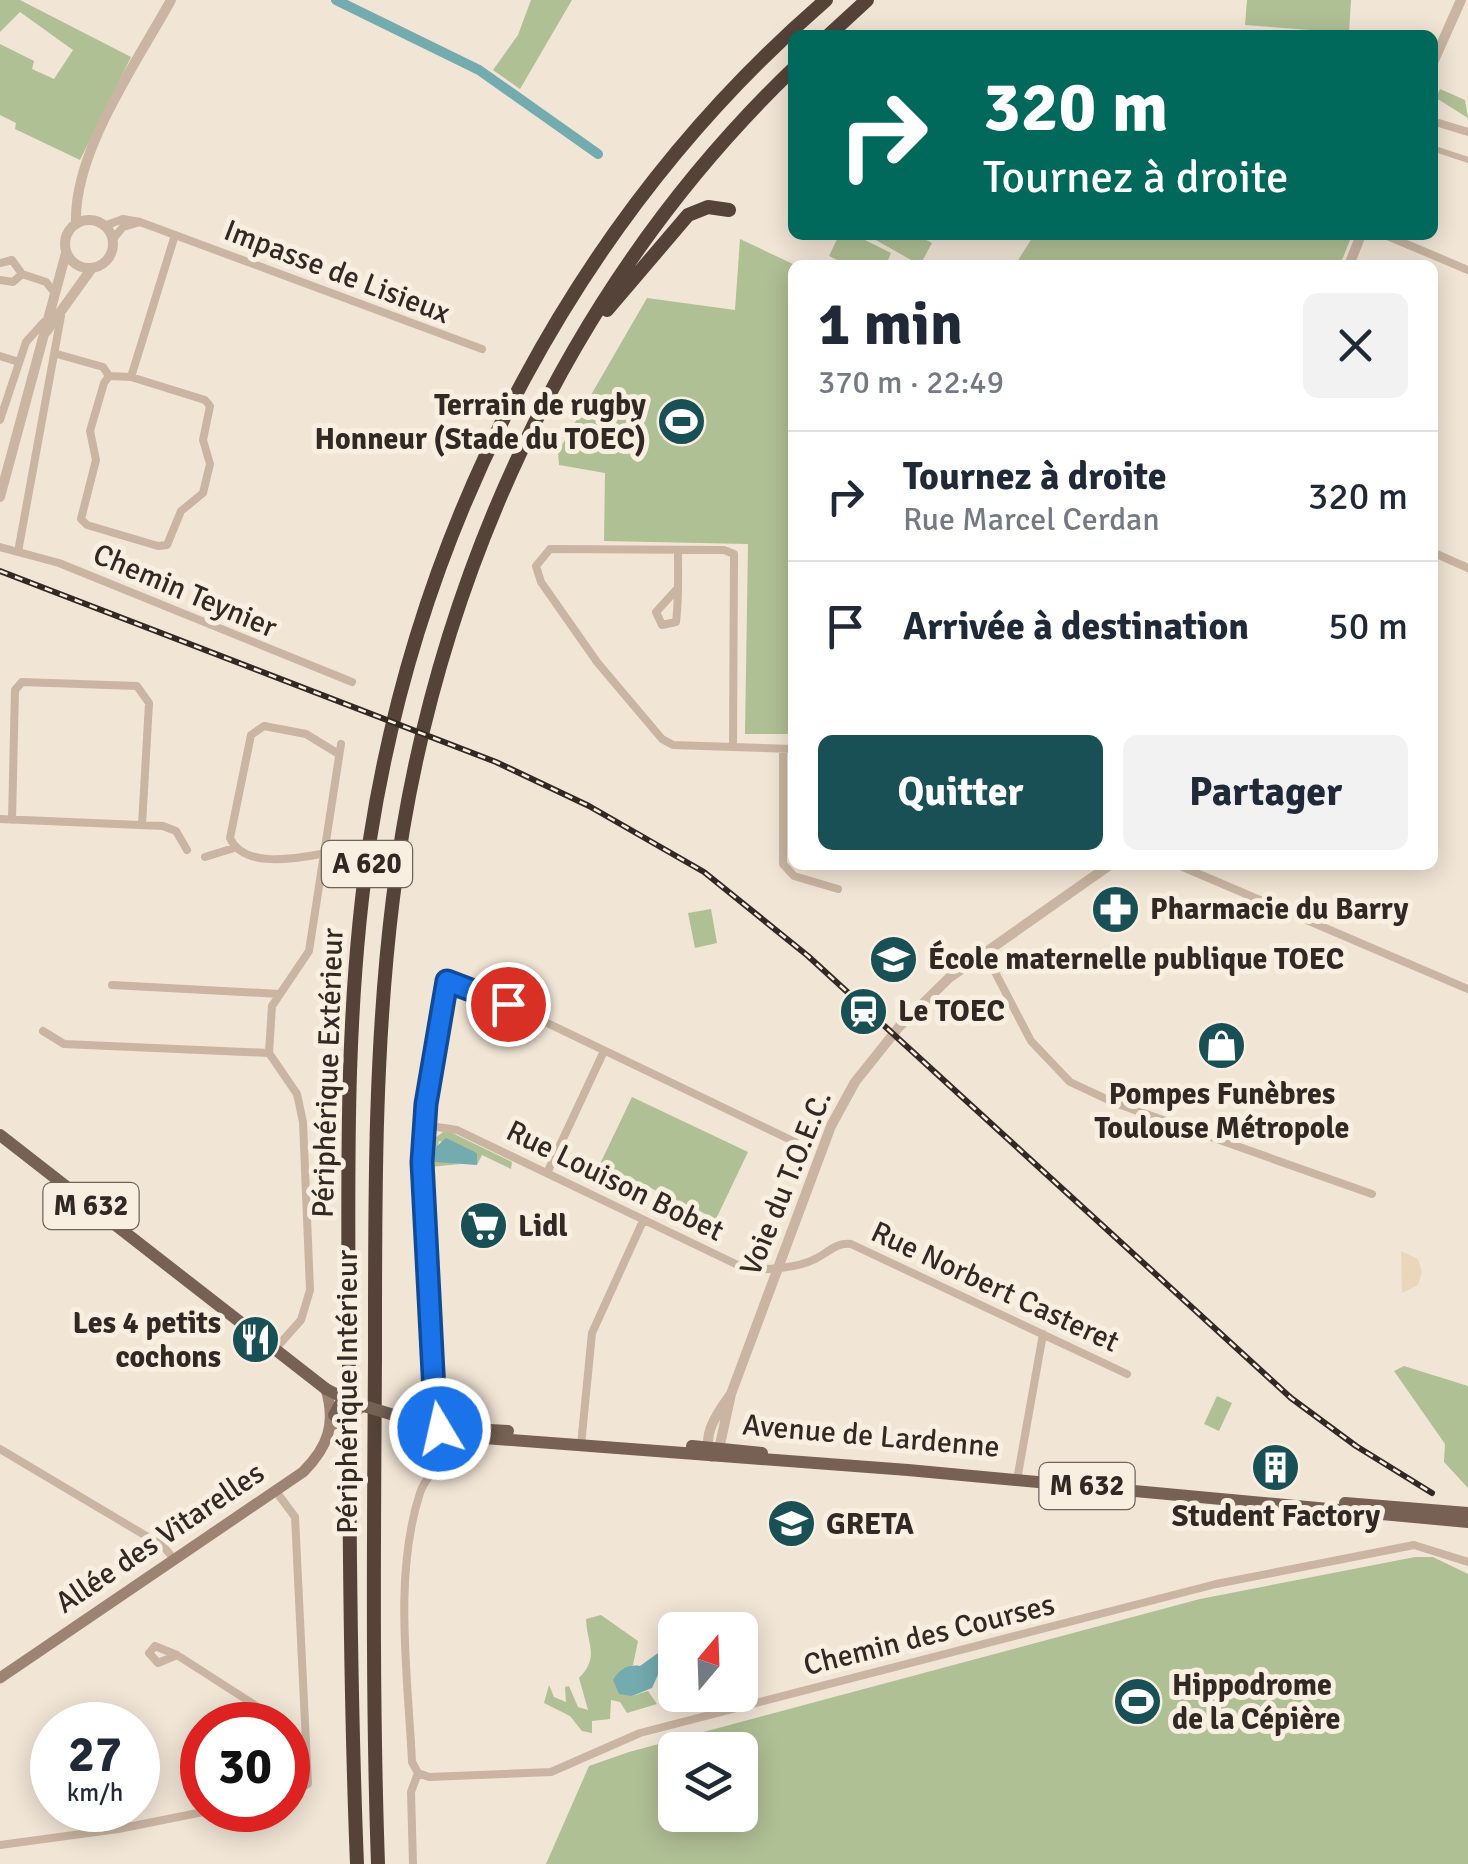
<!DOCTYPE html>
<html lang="fr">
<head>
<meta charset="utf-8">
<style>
  body { margin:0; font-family:Signika,sans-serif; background:#f2f2f3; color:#1f2937; height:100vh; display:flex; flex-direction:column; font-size:38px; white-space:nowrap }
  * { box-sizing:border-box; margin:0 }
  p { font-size:32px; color:#747a83 }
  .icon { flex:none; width:55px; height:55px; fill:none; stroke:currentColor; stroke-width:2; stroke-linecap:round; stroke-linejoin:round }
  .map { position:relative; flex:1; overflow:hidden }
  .side { position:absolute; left:788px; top:260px; width:650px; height:610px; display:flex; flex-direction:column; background:#fff; border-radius:15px; box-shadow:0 5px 25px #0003 }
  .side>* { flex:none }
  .hud { position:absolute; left:788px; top:30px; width:650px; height:210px; border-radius:15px; box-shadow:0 5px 25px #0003; background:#00695c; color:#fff; overflow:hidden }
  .needle { width:65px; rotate:19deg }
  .tools { position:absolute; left:658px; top:1612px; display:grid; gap:20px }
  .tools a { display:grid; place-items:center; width:100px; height:100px; border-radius:15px; background:#fff; box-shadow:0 5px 25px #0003; font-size:50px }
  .speed { position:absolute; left:30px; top:1702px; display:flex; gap:20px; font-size:50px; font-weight:700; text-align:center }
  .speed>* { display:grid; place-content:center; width:130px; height:130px; border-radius:50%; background:#fff; box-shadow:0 5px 25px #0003; line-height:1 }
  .speed small { font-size:25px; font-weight:400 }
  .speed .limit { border:15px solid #d22; background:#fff; color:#111 }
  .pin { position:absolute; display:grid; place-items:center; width:85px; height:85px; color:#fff; margin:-42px; border:5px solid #fff; border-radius:50%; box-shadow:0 2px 10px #0007 }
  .me { position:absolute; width:110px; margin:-55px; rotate:351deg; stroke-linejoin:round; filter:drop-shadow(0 0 8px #0008) }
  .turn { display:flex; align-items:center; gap:35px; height:210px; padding:0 30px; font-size:45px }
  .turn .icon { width:130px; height:130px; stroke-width:2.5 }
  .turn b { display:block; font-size:70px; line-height:85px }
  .round { display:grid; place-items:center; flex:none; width:105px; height:105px; border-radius:15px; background:#f2f2f3 }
  .headline { display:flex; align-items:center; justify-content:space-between; height:170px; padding:0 30px }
  h1 { font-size:60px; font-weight:800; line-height:75px }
  .button { display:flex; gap:20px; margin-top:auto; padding:20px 30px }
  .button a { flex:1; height:115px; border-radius:15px; background:#185056; color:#fff; font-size:40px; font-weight:800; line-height:115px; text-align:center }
  .button a+a { background:#f2f2f3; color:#1f2937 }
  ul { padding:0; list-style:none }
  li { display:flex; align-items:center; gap:30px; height:130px; padding:0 30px; border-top:2px solid #e0e1e3 }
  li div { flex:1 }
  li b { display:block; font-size:38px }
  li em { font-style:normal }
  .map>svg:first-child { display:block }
</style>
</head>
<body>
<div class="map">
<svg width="1468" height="1864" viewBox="0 0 1468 1864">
  <rect width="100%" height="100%" fill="#f1e5d5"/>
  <!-- green -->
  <path fill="#b0c095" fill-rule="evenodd" d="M 0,0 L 20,0 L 131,57 L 80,160 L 15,129 L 16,123 L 0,115 L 0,44 L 34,61 L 32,69 L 54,79 L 73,50 L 20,12 L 0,32 Z
    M 531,0 L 572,0 L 520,89 L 493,70 L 518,35 Z
    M 1247,0 L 1351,0 L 1349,33 L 1245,25 Z
    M 1440,89 L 1465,100 L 1468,118 L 1436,98 Z
    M 839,235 L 855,235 L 891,253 L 886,265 L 848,265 L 829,256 Z
    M 867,235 L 917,235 L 932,243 L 920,265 Z
    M 1034,235 L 1352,235 L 1340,265 L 1015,265 Z
    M 740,239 L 795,265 L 792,734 L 745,734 L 748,544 L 604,541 L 605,473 L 559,465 L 558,452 L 647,298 L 735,310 Z
    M 711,909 L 717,943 L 695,948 L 688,913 Z
    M 632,1097 L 748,1152 L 716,1219 L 600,1164 Z
    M 446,1130 L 512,1162 L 511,1169 L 482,1155 L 477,1165 L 477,1153 L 439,1141 L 435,1161 L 461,1164 L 429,1167 L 432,1140 Z
    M 1404,1366 L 1468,1386 L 1468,1488 L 1444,1462 L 1445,1444 L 1394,1371 Z
    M 1217,1396 L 1232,1403 L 1219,1431 L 1204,1424 Z
    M 1415,1557 L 1433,1557 L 1468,1574 L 1468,1864 L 546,1864 L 589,1766 L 629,1752 L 1200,1599 ZM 675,1750 L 740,1750 L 740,1815 L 675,1815 Z
    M 601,1615 L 638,1641 L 633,1665 L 622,1669 L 632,1696 L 648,1691 L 657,1704 L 627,1713 L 620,1702 L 611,1700 L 610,1719 L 592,1721 L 592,1733 L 582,1731 L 570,1716 L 544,1703 L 549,1685 L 554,1697 L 566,1702 L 565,1687 L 569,1686 L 578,1707 L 588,1710 L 579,1678 C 600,1656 587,1645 586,1619 Z"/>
  <!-- plaza -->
  <path fill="#ead7ba" d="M 1401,1251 L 1418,1259 L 1422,1272 L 1418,1285 L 1402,1293 Z"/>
  <!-- water -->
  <path fill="#73abaf" d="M 446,1138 L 477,1153 L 477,1165 L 434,1162 L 436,1147 Z
    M 658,1653 L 665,1659 L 652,1688 L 632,1696 L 619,1694 L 613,1680 C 620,1669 627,1664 640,1666 Z"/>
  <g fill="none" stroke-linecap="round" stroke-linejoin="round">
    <!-- canal -->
    <path stroke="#73abaf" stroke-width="10" d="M 336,0 L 479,70 L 598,154"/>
    <!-- pedestrian -->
    <path stroke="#c9b5a1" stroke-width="6" d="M 1432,148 L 1468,160"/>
    <!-- minor -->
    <path stroke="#c9b5a1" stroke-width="8" d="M 1432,121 L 1468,132
      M 104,226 L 123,219 L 140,222 L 123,227 L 113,239
      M 175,235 L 482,349
      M 1385,235 L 1468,270
      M 0,263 L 12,260 L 22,274 L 46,282 L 55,293
      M 0,280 L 13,282 L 22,274
      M 57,354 L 103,367 L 109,376
      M 0,356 L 19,362
      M 131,377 L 109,376 L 104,383 L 90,431 L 96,460 L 81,519 L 87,525 L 158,546 L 167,545 L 181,511 L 203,493 L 210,464 L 203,440 L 210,406 L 205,400 L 131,377 L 175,235 L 140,222
      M 0,420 L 26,342 L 44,322
      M 0,547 L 59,563 L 352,682
      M 550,549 L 724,550 L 734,554 L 733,747 L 673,745 L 662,739 L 597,662 L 541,582 L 536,566 Z
      M 18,552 L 61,316
      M 1432,552 L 1468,568
      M 678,588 L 656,612 L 662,625 L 676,622 C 679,598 678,574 678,550
      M 733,747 L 792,749
      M 783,749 L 783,864 L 794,876 L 838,889
      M 0,819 L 163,826 L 176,831 L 187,850
      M 12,820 L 15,690 L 22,682 L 137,686 L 149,703 L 142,825
      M 321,854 C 294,859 243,868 230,838 L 251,735 L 264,726 L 306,734 L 337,753
      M 205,857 L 234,848
      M 1178,865 L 1468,989
      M 984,951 L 1031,1041 L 1070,1082 L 1115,1103 L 1372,1194
      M 112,985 L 280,994
      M 43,1031 L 64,1044 L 269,1053
      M 424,1125 L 457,1130 L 744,1268 C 764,1271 798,1268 815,1259 C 828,1253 836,1242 851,1244 L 1127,1374
      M 547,1173 L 604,1051
      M 276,1348 L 301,1320 L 310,1290 L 303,1122 L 297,1094 L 269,1053 L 272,1006 L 309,951 L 341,744
      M 471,1437 C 455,1447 426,1474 420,1493 C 393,1576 408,1676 412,1762 L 418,1773 L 429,1777 L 551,1772 L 640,1733 L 1216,1584 L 1414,1545 L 1468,1562
      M 581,1445 L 592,1333 L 643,1221
      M 0,1449 L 163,1546 L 174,1559
      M 440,1464 L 443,1452 L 434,1392 L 422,1162 L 426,1105 L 447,981 L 466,984 L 795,1142
      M 1017,1480 L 1043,1334
      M 275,1490 L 295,1517 L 308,1784 L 288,1794
      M 177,1655 L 158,1663 L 149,1653 L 155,1646 L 177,1655 L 286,1725
      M 0,1845 L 118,1829 L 213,1810
      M 413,1864 L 411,1792 L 418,1773"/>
    <!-- tertiary -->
    <path stroke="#c9b5a1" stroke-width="10" d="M 1432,65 L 1461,0
      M65 244a24 24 0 1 1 48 0a24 24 0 1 1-48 0Z
      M 76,224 C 73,152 137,62 171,0
      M 1349,265 L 1361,235
      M 46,332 L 92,268
      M 0,497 L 66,253
      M 731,1394 C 718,1412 700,1436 712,1457 L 719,1449 L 731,1394 L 831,1126 L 855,1082 L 899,1027 L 949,978 L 1110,865"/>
    <!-- secondary -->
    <path stroke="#9d8372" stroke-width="11" d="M 0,1678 L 303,1472 C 329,1446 336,1423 326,1389"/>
    <!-- primary -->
    <path stroke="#766154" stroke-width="12" d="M 0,1135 L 326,1389
      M 427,1425 L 471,1437 L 908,1470 L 1468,1522
      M 453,1428 L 508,1431
      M 692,1446 L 762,1453
      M 1345,1503 L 1468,1513"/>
    <!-- motorway -->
    <path stroke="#55433a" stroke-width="14" d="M 829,35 L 867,0
      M 607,310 L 688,215 L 708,207 L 729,210
      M 357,1864 C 350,1693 349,1522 349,1351 C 348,1182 344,1007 370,839 C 420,518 579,213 826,0
      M 378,1864 C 372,1695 374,1526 375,1357 C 375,1204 374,1050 393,898 C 431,588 565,289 792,70"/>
    <defs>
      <path id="rail" d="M 0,571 L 496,762 L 589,806 L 704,872 L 808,956 L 1291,1398 L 1356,1446 L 1432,1493"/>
    </defs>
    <!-- rail casing -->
    <use href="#rail" stroke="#332924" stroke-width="6"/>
    <!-- rail -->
    <use href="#rail" stroke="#f9efe1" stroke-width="2.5" stroke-dasharray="8" stroke-linecap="butt"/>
    <!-- secondary-bridge -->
    <path stroke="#9d8372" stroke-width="11" d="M 332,1425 L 364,1406"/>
    <!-- primary-bridge -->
    <path stroke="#766154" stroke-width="12" d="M 326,1389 L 350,1401
      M 364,1406 L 427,1425
      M 334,1415 L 340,1404 L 350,1401"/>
  </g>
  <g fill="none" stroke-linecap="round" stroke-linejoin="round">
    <defs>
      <path id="route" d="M 440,1429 L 434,1392 L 422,1162 L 426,1104 L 447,981 L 508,1004"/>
    </defs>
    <!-- route casing -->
    <use href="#route" stroke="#114b97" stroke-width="25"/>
    <!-- route -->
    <use href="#route" stroke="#1a73e8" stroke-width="18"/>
  </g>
  <!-- icons -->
  <defs>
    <symbol id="stadium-disc" viewBox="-11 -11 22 22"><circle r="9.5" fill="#185056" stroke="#f9efe1"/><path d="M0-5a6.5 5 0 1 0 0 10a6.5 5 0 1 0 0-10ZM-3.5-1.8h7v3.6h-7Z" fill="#fff"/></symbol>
    <symbol id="pharmacy-disc" viewBox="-11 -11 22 22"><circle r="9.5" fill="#185056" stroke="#f9efe1"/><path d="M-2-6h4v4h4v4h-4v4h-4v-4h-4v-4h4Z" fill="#fff"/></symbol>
    <symbol id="school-disc" viewBox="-11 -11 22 22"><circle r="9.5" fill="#185056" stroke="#f9efe1"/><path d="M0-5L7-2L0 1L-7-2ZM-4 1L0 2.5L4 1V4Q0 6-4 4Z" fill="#fff"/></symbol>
    <symbol id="station-disc" viewBox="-11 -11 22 22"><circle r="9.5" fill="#185056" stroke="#f9efe1"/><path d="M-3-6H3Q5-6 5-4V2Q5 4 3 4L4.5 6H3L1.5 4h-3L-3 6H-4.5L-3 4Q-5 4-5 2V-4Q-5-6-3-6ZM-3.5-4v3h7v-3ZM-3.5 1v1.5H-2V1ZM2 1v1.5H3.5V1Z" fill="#fff"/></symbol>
    <symbol id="shop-disc" viewBox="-11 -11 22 22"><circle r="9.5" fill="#185056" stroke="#f9efe1"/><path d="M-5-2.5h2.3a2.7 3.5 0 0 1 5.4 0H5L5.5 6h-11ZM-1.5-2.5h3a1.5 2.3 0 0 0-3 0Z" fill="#fff"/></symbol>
    <symbol id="supermarket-disc" viewBox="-11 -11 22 22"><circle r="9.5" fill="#185056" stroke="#f9efe1"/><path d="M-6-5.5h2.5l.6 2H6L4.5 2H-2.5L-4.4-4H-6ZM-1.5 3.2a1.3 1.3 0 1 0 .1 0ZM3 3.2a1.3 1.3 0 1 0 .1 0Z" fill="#fff"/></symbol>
    <symbol id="restaurant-disc" viewBox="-11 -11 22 22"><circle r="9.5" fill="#185056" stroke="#f9efe1"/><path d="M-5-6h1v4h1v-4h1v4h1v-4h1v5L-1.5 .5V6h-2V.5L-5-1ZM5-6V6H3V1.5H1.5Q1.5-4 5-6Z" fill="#fff"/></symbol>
    <symbol id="building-disc" viewBox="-11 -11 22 22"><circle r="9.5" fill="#185056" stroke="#f9efe1"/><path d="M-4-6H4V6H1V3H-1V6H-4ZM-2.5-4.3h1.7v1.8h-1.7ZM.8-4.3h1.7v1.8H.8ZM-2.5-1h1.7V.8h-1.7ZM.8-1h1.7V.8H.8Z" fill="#fff"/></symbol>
    <symbol id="university-disc" viewBox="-11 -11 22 22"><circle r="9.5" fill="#185056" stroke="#f9efe1"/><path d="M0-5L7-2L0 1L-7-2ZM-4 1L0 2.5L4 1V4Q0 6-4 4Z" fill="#fff"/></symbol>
  </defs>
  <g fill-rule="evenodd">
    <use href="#stadium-disc" x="654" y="394" width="55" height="55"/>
    <use href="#pharmacy-disc" x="1088" y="882" width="55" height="55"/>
    <use href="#school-disc" x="866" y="932" width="55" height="55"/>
    <use href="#station-disc" x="836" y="984" width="55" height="55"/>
    <use href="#shop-disc" x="1194" y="1018" width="55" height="55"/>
    <use href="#supermarket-disc" x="456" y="1198" width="55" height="55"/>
    <use href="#restaurant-disc" x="228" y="1312" width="55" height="55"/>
    <use href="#building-disc" x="1248" y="1440" width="55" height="55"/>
    <use href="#university-disc" x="764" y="1496" width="55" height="55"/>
    <use href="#stadium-disc" x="1110" y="1674" width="55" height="55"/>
  </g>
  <g text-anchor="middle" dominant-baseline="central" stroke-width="10" stroke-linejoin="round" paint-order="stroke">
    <!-- shield labels -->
    <g fill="#f9efe1" stroke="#6e645d" stroke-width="2.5">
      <rect x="322" y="841" width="90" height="46" rx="8"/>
      <rect x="43.5" y="1183" width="95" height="46" rx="8"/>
      <rect x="1039.5" y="1463" width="95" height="46" rx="8"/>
    </g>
    <g font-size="28" font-weight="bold" fill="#332924">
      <text x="367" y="864">A 620</text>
      <text x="91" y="1206">M 632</text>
      <text x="1087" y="1486">M 632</text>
    </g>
    <!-- street labels -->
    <g font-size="30" fill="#332924" stroke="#f9efe1">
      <text transform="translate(337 272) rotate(21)">Impasse de Lisieux</text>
      <text transform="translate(185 591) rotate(23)">Chemin Teynier</text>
      <text transform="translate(328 1073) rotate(-88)">Périphérique Extérieur</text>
      <text transform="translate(615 1181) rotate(26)">Rue Louison Bobet</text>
      <text transform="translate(786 1183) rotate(-68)">Voie du T.O.E.C.</text>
      <text transform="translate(995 1287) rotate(25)">Rue Norbert Casteret</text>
      <text transform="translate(347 1392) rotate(-90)">Périphérique Intérieur</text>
      <text transform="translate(871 1436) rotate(5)">Avenue de Lardenne</text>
      <text transform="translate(160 1538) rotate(-34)">Allée des Vitarelles</text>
      <text transform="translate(929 1635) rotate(-14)">Chemin des Courses</text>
    </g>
    <!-- poi labels -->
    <g font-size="30" font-weight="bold" fill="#332924" stroke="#f9efe1" text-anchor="start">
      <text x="646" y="405" text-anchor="end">Terrain de rugby<tspan x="646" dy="34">Honneur (Stade du TOEC)</tspan></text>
      <text x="1150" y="909">Pharmacie du Barry</text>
      <text x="928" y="959">École maternelle publique TOEC</text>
      <text x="898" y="1011">Le TOEC</text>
      <text x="1222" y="1094" text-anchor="middle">Pompes Funèbres<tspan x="1222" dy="34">Toulouse Métropole</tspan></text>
      <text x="518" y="1226">Lidl</text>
      <text x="221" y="1323" text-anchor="end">Les 4 petits<tspan x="221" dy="34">cochons</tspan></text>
      <text x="1276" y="1516" text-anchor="middle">Student Factory</text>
      <text x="826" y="1524">GRETA</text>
      <text x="1172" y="1685">Hippodrome<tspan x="1172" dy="34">de la Cépière</tspan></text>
    </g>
  </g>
</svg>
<div class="tools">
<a><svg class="needle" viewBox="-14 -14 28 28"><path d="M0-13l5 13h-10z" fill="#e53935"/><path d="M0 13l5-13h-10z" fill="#747a83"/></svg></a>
<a><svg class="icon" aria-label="layers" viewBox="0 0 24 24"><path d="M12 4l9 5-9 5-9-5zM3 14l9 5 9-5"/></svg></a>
</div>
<div class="speed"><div>27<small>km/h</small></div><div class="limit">30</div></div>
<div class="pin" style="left:508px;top:1004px;background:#d93025"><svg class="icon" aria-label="arrive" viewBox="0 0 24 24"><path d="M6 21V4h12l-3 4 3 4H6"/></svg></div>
<svg class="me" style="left:440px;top:1429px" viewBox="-20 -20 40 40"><circle r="17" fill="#1a73e8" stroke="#fff" stroke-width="3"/><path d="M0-11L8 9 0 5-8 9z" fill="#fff"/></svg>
<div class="hud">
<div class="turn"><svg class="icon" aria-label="right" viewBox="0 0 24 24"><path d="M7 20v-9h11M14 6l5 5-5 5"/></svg><div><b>320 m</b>Tournez à droite</div></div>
</div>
<section class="side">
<div class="headline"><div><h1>1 min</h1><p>370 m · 22:49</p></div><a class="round"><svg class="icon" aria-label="close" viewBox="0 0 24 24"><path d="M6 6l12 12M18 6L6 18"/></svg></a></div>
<ul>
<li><svg class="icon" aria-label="right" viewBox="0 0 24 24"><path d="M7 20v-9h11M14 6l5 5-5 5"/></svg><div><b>Tournez à droite</b><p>Rue Marcel Cerdan</p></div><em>320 m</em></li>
<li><svg class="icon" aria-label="arrive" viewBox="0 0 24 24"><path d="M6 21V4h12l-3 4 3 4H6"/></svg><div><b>Arrivée à destination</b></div><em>50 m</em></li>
</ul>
<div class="button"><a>Quitter</a><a>Partager</a></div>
</section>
</div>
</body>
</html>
